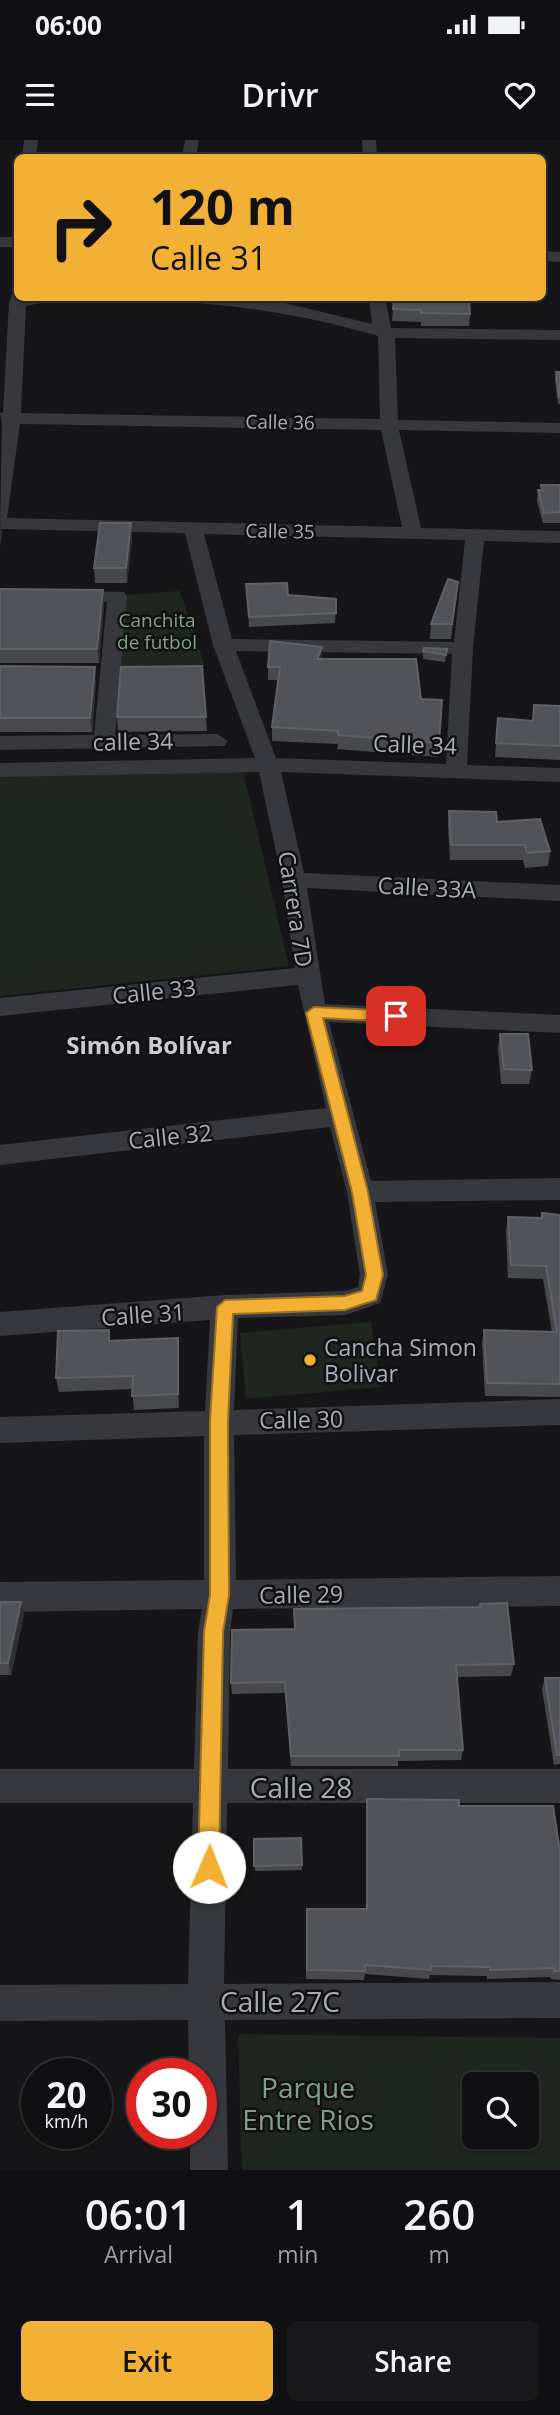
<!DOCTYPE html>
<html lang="en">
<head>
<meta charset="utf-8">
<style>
  body { margin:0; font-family:"Open Sans",sans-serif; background:#19191b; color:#f1f3f6; height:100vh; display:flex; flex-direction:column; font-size:26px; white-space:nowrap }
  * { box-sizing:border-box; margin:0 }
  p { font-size:23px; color:#9c9d9f }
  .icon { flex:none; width:38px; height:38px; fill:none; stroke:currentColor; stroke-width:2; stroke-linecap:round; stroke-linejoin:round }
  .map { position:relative; height:2030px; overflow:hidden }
  .panel { display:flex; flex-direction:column; background:#101012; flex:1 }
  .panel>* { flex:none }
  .top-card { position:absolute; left:14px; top:14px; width:532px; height:147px; border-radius:10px; box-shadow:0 2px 5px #0004,0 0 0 2px #303032; background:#f2b134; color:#111; overflow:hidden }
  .buttons { position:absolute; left:462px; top:1932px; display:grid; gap:14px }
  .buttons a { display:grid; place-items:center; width:77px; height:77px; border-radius:10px; background:#101012; box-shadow:0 2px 5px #0004,0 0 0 2px #303032; font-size:35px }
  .speed { position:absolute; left:21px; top:1918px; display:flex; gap:14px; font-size:35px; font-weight:700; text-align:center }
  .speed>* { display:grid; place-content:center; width:91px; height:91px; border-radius:50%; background:#101012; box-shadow:0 2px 5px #0004,0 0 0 2px #303032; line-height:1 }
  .speed small { font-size:18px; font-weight:400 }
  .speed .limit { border:10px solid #d22; background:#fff; color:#111 }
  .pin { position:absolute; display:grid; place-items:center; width:60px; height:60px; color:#fff; margin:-30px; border-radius:14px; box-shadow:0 4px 10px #0006 }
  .me { position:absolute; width:77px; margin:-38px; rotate:1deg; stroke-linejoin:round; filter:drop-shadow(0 0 5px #0008) }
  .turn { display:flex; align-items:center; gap:24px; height:147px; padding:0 21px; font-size:32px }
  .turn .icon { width:91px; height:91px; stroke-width:2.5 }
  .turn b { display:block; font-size:49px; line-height:60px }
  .eta { display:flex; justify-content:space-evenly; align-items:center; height:119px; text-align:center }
  .eta b { font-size:42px; font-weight:600; line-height:49px }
  .cta { display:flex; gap:14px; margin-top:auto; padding:14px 21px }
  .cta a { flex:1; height:80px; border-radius:10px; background:#f2b134; color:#111; font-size:28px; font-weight:600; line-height:80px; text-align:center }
  .cta a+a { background:#19191b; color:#f1f3f6 }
  .status { display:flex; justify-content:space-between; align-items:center; height:49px; padding:0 35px; background:#101012; direction:ltr }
  .status svg { height:19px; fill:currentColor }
  header { display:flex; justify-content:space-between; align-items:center; height:91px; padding:0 21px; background:#101012; font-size:32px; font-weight:600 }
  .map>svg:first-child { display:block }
</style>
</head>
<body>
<div class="status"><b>06:00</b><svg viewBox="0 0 49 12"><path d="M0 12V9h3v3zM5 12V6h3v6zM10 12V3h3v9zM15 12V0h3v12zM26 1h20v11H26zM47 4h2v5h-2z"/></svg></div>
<header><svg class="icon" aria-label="menu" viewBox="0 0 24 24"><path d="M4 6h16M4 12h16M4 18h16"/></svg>Drivr<svg class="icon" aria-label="heart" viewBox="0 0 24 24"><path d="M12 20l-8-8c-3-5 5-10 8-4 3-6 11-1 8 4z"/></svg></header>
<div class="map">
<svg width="560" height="2030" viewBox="0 0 560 2030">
  <rect width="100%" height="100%" fill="#161618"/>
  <!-- green -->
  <path fill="#1e261f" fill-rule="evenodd" d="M 180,451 L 205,527 L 117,527 L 124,455 Z
    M 241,622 L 289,826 L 0,856 L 0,623 Z
    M 371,1182 L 381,1247 L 246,1259 L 240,1193 Z
    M 238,1894 L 560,1898 L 560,2030 L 242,2030 ZM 527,1944 L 527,1997 L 474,1997 L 474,1944 Z"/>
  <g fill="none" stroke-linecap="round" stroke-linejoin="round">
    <!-- street -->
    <path fill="#37383d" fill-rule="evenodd" d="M 24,0 L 38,0 L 36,18 L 22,18 Z
      M 185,0 L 199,0 L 196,18 L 182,18 Z
      M 362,0 L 376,0 L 377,18 L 363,18 Z
      M 0,97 L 18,97 L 18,107 L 0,107 Z
      M 542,111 L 560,112 L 560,122 L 542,121 Z
      M 18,151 L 18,158 L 52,158 L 50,161 L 26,166 L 21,273 L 380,279 L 378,196 C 317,178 259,168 196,163 L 188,158 L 268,159 L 372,184 L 369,158 L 385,158 L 391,188 L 560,190 L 560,200 L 395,198 L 398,280 L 560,283 L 560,293 L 399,290 L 421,388 L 560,391 L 560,403 L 484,401 L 473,508 L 467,625 L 560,628 L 560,642 L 281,632 L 304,733 L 560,745 L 560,761 L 307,748 L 325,864 L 560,875 L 560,893 L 329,882 L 371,1041 L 560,1038 L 560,1060 L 375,1062 L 388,1135 L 380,1163 L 345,1175 L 238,1178 L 234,1270 L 560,1259 L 560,1285 L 234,1295 L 236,1440 L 560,1436 L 560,1466 L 233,1469 L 230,1492 L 228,1629 L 560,1629 L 560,1663 L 227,1663 L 224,1844 L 560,1842 L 560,1878 L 225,1880 L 228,2030 L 190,2030 L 190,1993 L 201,1993 L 201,1934 L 189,1934 L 188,1880 L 0,1881 L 0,1845 L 188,1844 L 193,1663 L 0,1663 L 0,1629 L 194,1629 L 198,1492 L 202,1469 L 0,1472 L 0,1442 L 204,1440 L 204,1296 L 0,1303 L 0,1277 L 205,1271 L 210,1180 L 0,1196 L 0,1172 L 225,1155 L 345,1151 L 358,1147 L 360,1135 L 347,1052 L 330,987 L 0,1025 L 0,1005 L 326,968 L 298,845 L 0,876 L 0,858 L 295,828 L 282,740 L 259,632 L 0,637 L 0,623 L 255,618 L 213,505 L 185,393 L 0,389 L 2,283 L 0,273 L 3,273 L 9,163 L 12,153 ZM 20,284 L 381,290 L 402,387 L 7,378 ZM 204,394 L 465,400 L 454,502 L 232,499 ZM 236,511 L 452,514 L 446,624 L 276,618 Z
      M 0,449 L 124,452 L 127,456 L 115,595 L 217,594 L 228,601 L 225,606 L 0,610 L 0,596 L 94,595 L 107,462 L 0,461 Z"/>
  </g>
  <!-- wall -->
  <path fill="#47494d" d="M 394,158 L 520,158 L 520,159 L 469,158 L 470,174 L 469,186 L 421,186 L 421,182 L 392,181 Z
    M 556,232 L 560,232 L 560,264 L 558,264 L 555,240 Z
    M 541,345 L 560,345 L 560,383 L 543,383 L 537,361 L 538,350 L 541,350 Z
    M 132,398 L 127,443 L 95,443 L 94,428 Z
    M 0,449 L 104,465 L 99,523 L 0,523 Z
    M 247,453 L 336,459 L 335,483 L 249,487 Z
    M 456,457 L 451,499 L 430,499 L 431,484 Z
    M 447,509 L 445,522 L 423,519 L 423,511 Z
    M 322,519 L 421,559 L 442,560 L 438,617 L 337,609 L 338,604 L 272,601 L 272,587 L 278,540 L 268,540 L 268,527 Z
    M 0,526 L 96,542 L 92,592 L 0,592 Z
    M 534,565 L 560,566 L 560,620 L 495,617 L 498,578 L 532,581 Z
    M 117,577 L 206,577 L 207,591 L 118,592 Z
    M 449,671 L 497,682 L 550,711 L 548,726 L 525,728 L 523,720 L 450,720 L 448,686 Z
    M 500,894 L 532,930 L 529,944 L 501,944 L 498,908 Z
    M 542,1073 L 560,1075 L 560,1257 L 485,1256 L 482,1204 L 484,1190 L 552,1192 L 543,1139 L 508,1138 L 506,1091 L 508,1077 L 541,1078 Z
    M 178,1198 L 179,1268 L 134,1270 L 132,1249 L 59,1252 L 56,1238 L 110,1201 Z
    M 0,1462 L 24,1474 L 11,1535 L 0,1535 Z
    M 480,1464 L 514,1524 L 511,1536 L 457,1537 L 463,1610 L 461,1620 L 398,1621 L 398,1626 L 291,1626 L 285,1553 L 232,1554 L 231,1543 L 294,1489 L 479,1467 Z
    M 545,1538 L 560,1538 L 560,1624 L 554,1625 L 542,1549 Z
    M 367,1659 L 459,1666 L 560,1712 L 560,1840 L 551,1839 L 550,1837 L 487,1839 L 487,1836 L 430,1835 L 429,1839 L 365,1834 L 364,1840 L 306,1839 L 306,1778 L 366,1769 L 366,1670 Z
    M 301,1698 L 302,1730 L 255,1731 L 254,1699 Z"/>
  <!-- shaded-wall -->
  <path fill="#2f3033" d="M 0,378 L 2,393 L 0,408 Z
    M 131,383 L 132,398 L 127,443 L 126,428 Z
    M 103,450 L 104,465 L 99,523 L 97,509 Z
    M 322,507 L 322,520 L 317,519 Z
    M 95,527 L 96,542 L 92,592 L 90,578 Z
    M 178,1198 L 179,1212 L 179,1268 L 178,1254 Z
    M 21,1462 L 24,1474 L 11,1535 L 8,1523 Z"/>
  <!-- building -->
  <path fill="#525359" stroke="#5f6168" stroke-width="2" d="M 394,158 L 469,158 L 470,174 L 421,173 L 421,170 L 393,169 Z
    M 556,232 L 560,232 L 560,257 L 559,257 Z
    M 541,345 L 560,345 L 560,372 L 544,373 L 538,350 L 542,350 Z
    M 100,383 L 131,383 L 126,428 L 94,428 Z
    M 448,439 L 458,442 L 452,484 L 431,484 Z
    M 287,443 L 288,455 L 336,459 L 336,473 L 249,477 L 246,444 Z
    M 0,449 L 103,450 L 97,509 L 0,509 Z
    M 270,501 L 322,507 L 317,519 L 416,519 L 421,559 L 442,560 L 439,603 L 338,595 L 338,591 L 272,587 L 280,527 L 268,527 Z
    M 424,508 L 447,509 L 446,515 L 423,511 Z
    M 0,526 L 95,527 L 90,578 L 0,578 Z
    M 202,526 L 206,577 L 117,577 L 121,527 Z
    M 534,565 L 560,566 L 560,606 L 496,603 L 498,578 L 533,581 Z
    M 449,671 L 496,672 L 497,682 L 540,679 L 550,711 L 527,713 L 525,705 L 451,705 Z
    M 500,894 L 528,894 L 532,930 L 504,929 Z
    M 542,1073 L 560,1075 L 560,1244 L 487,1243 L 484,1190 L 557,1192 L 546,1126 L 511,1125 L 508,1077 L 542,1078 Z
    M 109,1190 L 109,1201 L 178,1198 L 178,1254 L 132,1256 L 133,1236 L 56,1238 L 58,1191 Z
    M 0,1462 L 21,1462 L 8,1523 L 0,1523 Z
    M 507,1463 L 514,1524 L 456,1525 L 463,1610 L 399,1610 L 399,1616 L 291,1616 L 285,1542 L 231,1543 L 232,1490 L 295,1489 L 294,1469 L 480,1467 L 480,1464 Z
    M 545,1538 L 560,1538 L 560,1615 L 557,1615 Z
    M 367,1659 L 459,1660 L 459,1666 L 553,1666 L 560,1712 L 560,1831 L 554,1831 L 554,1828 L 490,1830 L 490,1827 L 431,1826 L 431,1830 L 365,1825 L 365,1831 L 307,1830 L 307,1769 L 367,1769 Z
    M 301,1698 L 302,1725 L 254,1726 L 254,1699 Z"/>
  <!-- route -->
  <path fill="#f2b134" stroke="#9d7322" stroke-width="2" d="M 314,867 L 396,871 L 403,876 L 396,882 L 323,878 L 368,1052 L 383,1135 L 376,1160 L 345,1170 L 233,1174 L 228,1281 L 229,1455 L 223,1492 L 219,1727 L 216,1735 L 209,1738 L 201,1735 L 198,1727 L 204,1492 L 210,1455 L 210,1281 L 217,1167 L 225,1160 L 345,1156 L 362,1151 L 366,1135 L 352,1052 L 306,873 Z"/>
  <!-- markers -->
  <circle fill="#f2b134" stroke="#111113" stroke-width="2.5" cx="310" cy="1220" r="7"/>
  <g text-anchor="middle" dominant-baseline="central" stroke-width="5" stroke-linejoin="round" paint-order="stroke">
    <!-- far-street labels -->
    <g font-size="19" fill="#a8adb8" stroke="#111113">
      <text transform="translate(280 282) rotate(1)">Calle 36</text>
      <text transform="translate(280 391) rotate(1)">Calle 35</text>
    </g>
    <!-- far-park labels -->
    <g font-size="19" fill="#7fa381" stroke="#111113">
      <text x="157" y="480">Canchita<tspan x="157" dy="22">de futbol</tspan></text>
    </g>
    <!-- street labels -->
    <g font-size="23" fill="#a8adb8" stroke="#111113">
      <text transform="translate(133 601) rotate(-1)">calle 34</text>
      <text transform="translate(415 604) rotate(2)">Calle 34</text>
      <text transform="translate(427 747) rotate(3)">Calle 33A</text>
      <text transform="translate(296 769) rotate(81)">Carrera 7D</text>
      <text transform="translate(154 851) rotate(-6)">Calle 33</text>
      <text transform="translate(170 996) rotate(-6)">Calle 32</text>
      <text transform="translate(143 1174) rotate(-4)">Calle 31</text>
      <text transform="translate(301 1279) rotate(-1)">Calle 30</text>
      <text transform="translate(301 1454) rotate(-1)">Calle 29</text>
    </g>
    <!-- poi labels -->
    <g font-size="23" fill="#a8adb8" stroke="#111113" text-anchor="start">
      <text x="324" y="1207">Cancha Simon<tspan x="324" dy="26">Bolivar</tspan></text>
    </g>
    <!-- neighbourhood labels -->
    <g font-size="24" font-weight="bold" fill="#c9ccd4" stroke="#111113">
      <text x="149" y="904">Simón Bolívar</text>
    </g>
    <!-- near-street labels -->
    <g font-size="28" fill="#a8adb8" stroke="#111113">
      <text x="301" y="1647">Calle 28</text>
      <text x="280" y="1861">Calle 27C</text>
    </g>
    <!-- near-park labels -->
    <g font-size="28" fill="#7fa381" stroke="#111113">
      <text x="308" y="1947">Parque<tspan x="308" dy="32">Entre Rios</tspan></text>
    </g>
  </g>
</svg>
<div class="buttons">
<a><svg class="icon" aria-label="search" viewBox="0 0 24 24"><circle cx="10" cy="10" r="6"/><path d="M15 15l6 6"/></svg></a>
</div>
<div class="speed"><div>20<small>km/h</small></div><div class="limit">30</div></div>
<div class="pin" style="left:396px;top:876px;background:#d93025"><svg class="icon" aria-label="arrive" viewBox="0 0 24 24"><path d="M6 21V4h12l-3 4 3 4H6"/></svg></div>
<svg class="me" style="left:209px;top:1727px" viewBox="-20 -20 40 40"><circle r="19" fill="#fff"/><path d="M0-13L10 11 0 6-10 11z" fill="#f2b134"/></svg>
<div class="top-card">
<div class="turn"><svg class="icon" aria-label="right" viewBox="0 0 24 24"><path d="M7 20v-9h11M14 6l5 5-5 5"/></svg><div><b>120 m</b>Calle 31</div></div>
</div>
</div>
<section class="panel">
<div class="eta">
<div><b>06:01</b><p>Arrival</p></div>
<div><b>1</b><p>min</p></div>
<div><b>260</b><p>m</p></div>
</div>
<div class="cta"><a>Exit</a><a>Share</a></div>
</section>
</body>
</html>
